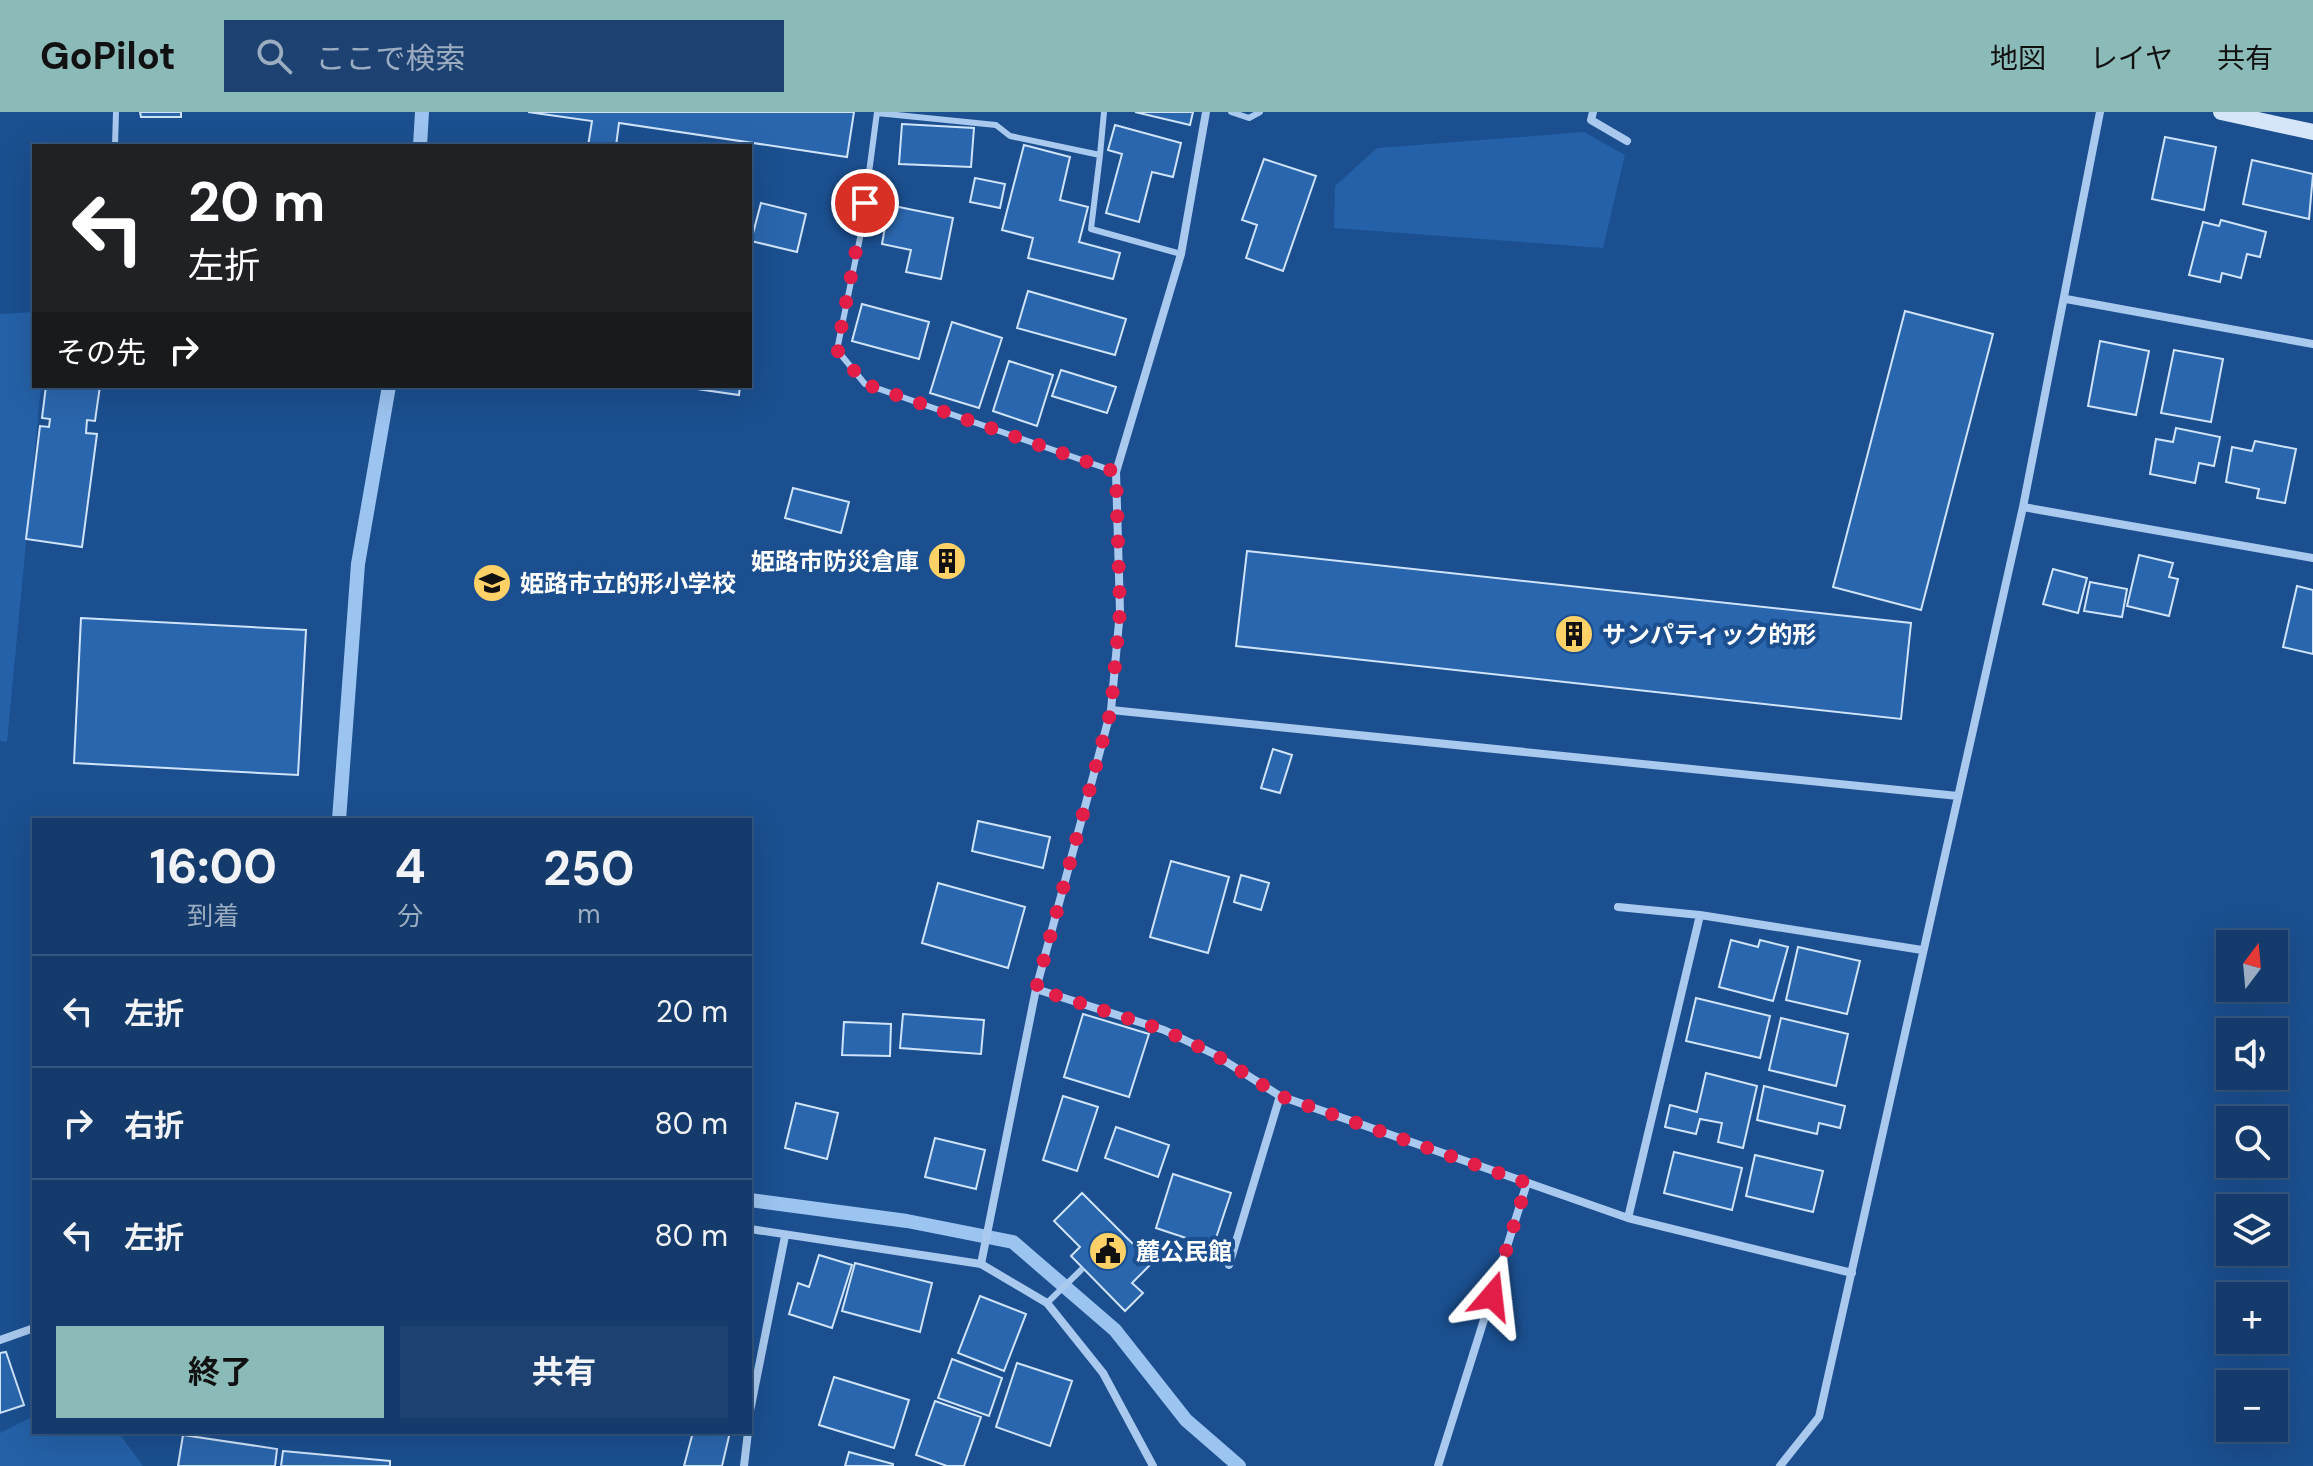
<!DOCTYPE html>
<html lang="ja">
<head>
<meta charset="utf-8">
<style>
  body { margin:0; font-family:"DM Sans","Noto Sans JP",sans-serif; background:#1d4271; color:#f1f3f6; height:100vh; display:flex; flex-direction:column; font-size:30px; white-space:nowrap }
  * { box-sizing:border-box; margin:0 }
  p { font-size:26px; color:#9dadc1 }
  .icon { flex:none; width:44px; height:44px; fill:none; stroke:currentColor; stroke-width:2; stroke-linecap:round; stroke-linejoin:round }
  .map { position:relative; flex:1; overflow:hidden }
  .panel { position:absolute; left:32px; top:706px; width:720px; height:616px; display:flex; flex-direction:column; background:#143b6b; border-radius:0px; box-shadow:0 8px 32px #0002,0 0 0 2px #33557e }
  .panel>* { flex:none }
  .top-card { position:absolute; left:32px; top:32px; width:720px; height:244px; border-radius:0px; box-shadow:0 8px 32px #0002,0 0 0 2px #33557e; background:#202124; color:#fff; overflow:hidden }
  .needle { width:52px; rotate:16deg }
  .controls { position:absolute; left:2216px; top:818px; display:grid; gap:16px }
  .controls a { display:grid; place-items:center; width:72px; height:72px; border-radius:0px; background:#143b6b; box-shadow:0 8px 32px #0002,0 0 0 2px #33557e; font-size:40px }
  .pin { position:absolute; display:grid; place-items:center; width:68px; height:68px; color:#fff; margin:-34px; border:4px solid #fff; border-radius:50%; box-shadow:0 2px 8px #0007 }
  .me { position:absolute; width:88px; margin:-44px; rotate:17deg; stroke-linejoin:round; filter:drop-shadow(0 0 6px #0008) }
  .turn { display:flex; align-items:center; gap:28px; height:168px; padding:0 24px; font-size:36px }
  .turn .icon { width:104px; height:104px; stroke-width:2.5 }
  .turn b { display:block; font-size:56px; line-height:68px }
  .then { display:flex; align-items:center; height:76px; padding:0 24px; background:#0003; gap:16px; font-size:30px }
  .eta { display:flex; justify-content:space-evenly; align-items:center; height:136px; text-align:center }
  .eta b { font-size:48px; font-weight:700; line-height:56px }
  .action { display:flex; gap:16px; margin-top:auto; padding:16px 24px }
  .action a { flex:1; height:92px; border-radius:0px; background:#8bbbb9; color:#111; font-size:32px; font-weight:700; line-height:92px; text-align:center }
  .action a+a { background:#1d4271; color:#f1f3f6 }
  ul { padding:0; list-style:none }
  li { display:flex; align-items:center; gap:24px; height:112px; padding:0 24px; border-top:2px solid #33557e }
  li div { flex:1 }
  li b { display:block; font-size:30px }
  li em { font-style:normal }
  header { display:flex; align-items:center; gap:48px; box-sizing:border-box; height:112px; padding:0 40px; background:#8bbbb9; color:#111 }
  header strong { font-size:38px }
  nav { display:flex; gap:44px; margin-inline-start:auto; font-size:28px }
  .search { width:560px; height:72px; background:#1d4271; display:flex; align-items:center; gap:20px; box-sizing:border-box; padding:0 28px; border-radius:0px; color:#9dadc1; font-size:30px }
  .map>svg:first-child { display:block }
</style>
</head>
<body>
<header>
<strong>GoPilot</strong>
<div class="search"><svg class="icon" aria-label="search" viewBox="0 0 24 24"><circle cx="10" cy="10" r="6"/><path d="M15 15l6 6"/></svg>ここで検索</div>
<nav><a>地図</a><a>レイヤ</a><a>共有</a></nav>
</header>
<div class="map">
<svg width="2313" height="1354" viewBox="0 0 2313 1354">
  <rect width="100%" height="100%" fill="#1b4f8f"/>
  <!-- green -->
  <path fill="#2461a8" d="M 1584,20 L 1625,43 L 1603,136 L 1334,116 L 1335,74 L 1377,36 Z
    M 34,200 L 34,274 L 41,274 L 7,630 L 0,629 L 0,202 Z
    M 34,1304 L 34,1320 L 118,1320 L 143,1354 L 0,1354 L 0,1321 Z"/>
  <g fill="none" stroke-linecap="round" stroke-linejoin="round">
    <!-- stream -->
    <path stroke="#9cc4f0" stroke-width="14" d="M 420,34 L 422,0
      M 339,708 L 358,452 L 389,274
      M 750,1088 L 907,1109 L 1013,1130 L 1115,1218 L 1186,1308 L 1239,1354"/>
  </g>
  <!-- building -->
  <path fill="#2a66ad" stroke="#cfe3fa" stroke-width="2" d="M 140,0 L 181,0 L 181,5 L 141,5 Z
    M 528,0 L 854,0 L 847,45 L 619,11 L 616,34 L 588,34 L 592,9 Z
    M 1135,0 L 1193,0 L 1190,13 Z
    M 902,12 L 974,16 L 971,55 L 899,52 Z
    M 1115,13 L 1181,31 L 1173,65 L 1152,60 L 1139,110 L 1106,101 L 1122,42 L 1108,38 Z
    M 2165,25 L 2216,35 L 2204,98 L 2152,87 Z
    M 1024,33 L 1070,45 L 1060,88 L 1088,95 L 1079,130 L 1120,141 L 1113,167 L 1028,146 L 1033,126 L 1002,118 Z
    M 1264,47 L 1316,64 L 1283,159 L 1246,146 L 1257,113 L 1242,108 Z
    M 2252,48 L 2313,62 L 2309,107 L 2243,92 Z
    M 975,66 L 1005,72 L 1000,96 L 970,90 Z
    M 761,91 L 806,102 L 797,140 L 751,129 Z
    M 889,93 L 953,106 L 941,167 L 906,160 L 911,138 L 882,132 Z
    M 2221,108 L 2266,120 L 2260,145 L 2247,142 L 2241,166 L 2222,161 L 2220,170 L 2189,163 L 2203,110 L 2219,114 Z
    M 1028,179 L 1126,207 L 1115,243 L 1017,216 Z
    M 862,192 L 929,210 L 919,247 L 852,229 Z
    M 1905,199 L 1993,222 L 1921,498 L 1833,475 Z
    M 952,210 L 1002,226 L 979,296 L 930,281 Z
    M 2100,229 L 2149,239 L 2136,303 L 2088,294 Z
    M 2174,238 L 2223,247 L 2211,310 L 2161,301 Z
    M 1009,249 L 1053,263 L 1037,314 L 993,299 Z
    M 1061,258 L 1116,275 L 1107,301 L 1052,284 Z
    M 46,274 L 100,274 L 95,309 L 87,308 L 86,321 L 97,322 L 82,435 L 26,427 L 40,314 L 49,315 L 50,307 L 42,306 Z
    M 676,274 L 740,274 L 739,283 Z
    M 2176,316 L 2220,325 L 2214,354 L 2199,351 L 2195,371 L 2150,362 L 2156,327 L 2173,330 Z
    M 2255,329 L 2296,337 L 2285,391 L 2257,386 L 2259,377 L 2226,370 L 2232,335 L 2252,339 Z
    M 793,376 L 849,390 L 841,421 L 785,406 Z
    M 936,438 L 962,444 L 957,460 L 932,454 Z
    M 1247,439 L 1911,511 L 1901,607 L 1236,534 Z
    M 2139,443 L 2173,451 L 2169,465 L 2178,467 L 2169,504 L 2127,494 Z
    M 2053,457 L 2087,466 L 2078,501 L 2043,492 Z
    M 2090,470 L 2127,477 L 2122,505 L 2084,499 Z
    M 2297,474 L 2313,478 L 2313,542 L 2283,535 Z
    M 81,506 L 306,518 L 298,663 L 74,651 Z
    M 1273,637 L 1292,643 L 1280,681 L 1261,676 Z
    M 978,709 L 1050,725 L 1043,756 L 972,739 Z
    M 1171,749 L 1229,765 L 1208,841 L 1150,825 Z
    M 1241,763 L 1269,771 L 1261,798 L 1234,790 Z
    M 938,771 L 1025,795 L 1008,856 L 922,831 Z
    M 1731,828 L 1758,835 L 1760,828 L 1788,835 L 1773,889 L 1719,875 Z
    M 1798,835 L 1860,849 L 1847,902 L 1786,888 Z
    M 1696,886 L 1770,904 L 1760,946 L 1686,929 Z
    M 903,902 L 984,908 L 981,942 L 900,936 Z
    M 1083,902 L 1149,922 L 1129,985 L 1064,965 Z
    M 1781,906 L 1848,922 L 1836,974 L 1769,958 Z
    M 844,910 L 891,912 L 890,944 L 842,943 Z
    M 1706,961 L 1757,974 L 1743,1036 L 1718,1030 L 1722,1011 L 1700,1007 L 1696,1022 L 1665,1015 L 1670,993 L 1697,1000 Z
    M 1764,974 L 1845,994 L 1840,1016 L 1819,1011 L 1817,1022 L 1757,1008 Z
    M 1063,984 L 1098,995 L 1077,1059 L 1043,1048 Z
    M 796,991 L 838,1001 L 827,1047 L 785,1036 Z
    M 1116,1015 L 1169,1033 L 1158,1065 L 1105,1046 Z
    M 935,1026 L 985,1038 L 976,1077 L 925,1065 Z
    M 1674,1040 L 1742,1056 L 1732,1098 L 1664,1081 Z
    M 1755,1043 L 1823,1059 L 1813,1100 L 1746,1084 Z
    M 1173,1062 L 1231,1081 L 1213,1135 L 1156,1116 Z
    M 1082,1081 L 1152,1151 L 1132,1171 L 1143,1181 L 1125,1199 L 1071,1144 L 1080,1135 L 1054,1109 Z
    M 819,1143 L 852,1153 L 832,1216 L 789,1202 L 798,1171 L 809,1175 Z
    M 855,1151 L 932,1171 L 920,1220 L 842,1199 Z
    M 980,1184 L 1026,1202 L 1004,1259 L 958,1241 Z
    M 6,1240 L 24,1293 L 0,1301 L 0,1241 Z
    M 952,1247 L 1002,1266 L 989,1304 L 938,1286 Z
    M 1017,1251 L 1072,1269 L 1050,1334 L 996,1315 Z
    M 834,1265 L 909,1288 L 894,1336 L 819,1313 Z
    M 935,1289 L 981,1305 L 964,1354 L 947,1354 L 916,1343 Z
    M 693,1320 L 730,1320 L 722,1354 L 684,1354 Z
    M 183,1323 L 277,1337 L 275,1354 L 178,1354 Z
    M 283,1339 L 390,1349 L 390,1354 L 281,1354 Z
    M 849,1340 L 893,1352 L 893,1354 L 845,1354 Z"/>
  <g fill="none" stroke-linecap="round" stroke-linejoin="round">
    <!-- lane -->
    <path stroke="#a9c9ee" stroke-width="6" d="M 877,0 L 861,121 L 837,238 L 865,272 L 1116,360
      M 1231,0 L 1249,6 L 1260,0
      M 877,1 L 996,13 L 1010,24 L 1100,43 L 1091,117 L 1181,142
      M 115,34 L 116,0
      M 1100,43 L 1104,0
      M 1047,1191 L 1081,1158"/>
    <!-- street -->
    <path stroke="#a9c9ee" stroke-width="8" d="M 1593,0 L 1591,8 L 1627,29
      M 2066,187 L 2313,232
      M 2023,395 L 2313,446
      M 1111,598 L 1958,684
      M 1618,795 L 1700,803 L 1922,838
      M 1700,803 L 1628,1106 L 1852,1161
      M 1036,877 L 1164,918 L 1214,942 L 1280,984 L 1628,1106
      M 750,1117 L 981,1152 L 1047,1191 L 1103,1261 L 1153,1354
      M 981,1152 L 1036,877 L 1111,598 L 1120,499 L 1116,360 L 1181,142 L 1206,0
      M 1229,1153 L 1280,984
      M 0,1228 L 34,1216
      M 750,1299 L 785,1124
      M 744,1354 L 748,1320
      M 1438,1354 L 1527,1071
      M 1780,1354 L 1819,1305 L 2023,395 L 2100,0"/>
    <!-- secondary -->
    <path stroke="#d6e6fa" stroke-width="16" d="M 2221,0 L 2313,20"/>
  </g>
  <g fill="none" stroke-linecap="round" stroke-linejoin="round">
    <!-- route -->
    <path stroke="#e11d48" stroke-width="14" stroke-dasharray="0 25.2" d="M 865,91 L 837,238 L 865,272 L 1116,360 L 1120,499 L 1111,598 L 1036,877 L 1164,918 L 1214,942 L 1280,984 L 1527,1071 L 1492,1184"/>
  </g>
  <!-- icons -->
  <defs>
    <symbol id="building-disc" viewBox="-11 -11 22 22"><circle r="9.5" fill="#ffd166" stroke="#1b4f8f"/><path d="M-4-6H4V6H1V3H-1V6H-4ZM-2.5-4.3h1.7v1.8h-1.7ZM.8-4.3h1.7v1.8H.8ZM-2.5-1h1.7V.8h-1.7ZM.8-1h1.7V.8H.8Z" fill="#111"/></symbol>
    <symbol id="school-disc" viewBox="-11 -11 22 22"><circle r="9.5" fill="#ffd166" stroke="#1b4f8f"/><path d="M0-5L7-2L0 1L-7-2ZM-4 1L0 2.5L4 1V4Q0 6-4 4Z" fill="#111"/></symbol>
    <symbol id="civic-disc" viewBox="-11 -11 22 22"><circle r="9.5" fill="#ffd166" stroke="#1b4f8f"/><path d="M-.6-6.5H3V-4.5H.6V-3L4-1V1h2V6H-6V1h2V-1L-.6-3ZM-1.2 2.5V6h2.4V2.5Z" fill="#111"/></symbol>
  </defs>
  <g fill-rule="evenodd">
    <use href="#building-disc" x="925" y="427" width="44" height="44"/>
    <use href="#school-disc" x="470" y="449" width="44" height="44"/>
    <use href="#building-disc" x="1552" y="500" width="44" height="44"/>
    <use href="#civic-disc" x="1086" y="1117" width="44" height="44"/>
  </g>
  <g text-anchor="middle" dominant-baseline="central" stroke-width="8" stroke-linejoin="round" paint-order="stroke">
    <!-- poi labels -->
    <g font-size="24" font-weight="bold" fill="#fff" stroke="#1b4f8f" text-anchor="start">
      <text x="919" y="449" text-anchor="end">姫路市防災倉庫</text>
      <text x="520" y="471">姫路市立的形小学校</text>
      <text x="1602" y="522">サンパティック的形</text>
      <text x="1136" y="1139">麓公民館</text>
    </g>
  </g>
</svg>
<div class="controls">
<a><svg class="needle" viewBox="-14 -14 28 28"><path d="M0-13l5 13h-10z" fill="#e53935"/><path d="M0 13l5-13h-10z" fill="#9dadc1"/></svg></a>
<a><svg class="icon" aria-label="sound" viewBox="0 0 24 24"><path d="M4 9h4l5-4v14l-5-4H4zM17 9q2 3 0 6"/></svg></a>
<a><svg class="icon" aria-label="search" viewBox="0 0 24 24"><circle cx="10" cy="10" r="6"/><path d="M15 15l6 6"/></svg></a>
<a><svg class="icon" aria-label="layers" viewBox="0 0 24 24"><path d="M12 4l9 5-9 5-9-5zM3 14l9 5 9-5"/></svg></a>
<a>+</a>
<a>−</a>
</div>
<div class="pin" style="left:865px;top:91px;background:#d93025"><svg class="icon" aria-label="arrive" viewBox="0 0 24 24"><path d="M6 21V4h12l-3 4 3 4H6"/></svg></div>
<svg class="me" style="left:1492px;top:1184px" viewBox="-20 -20 40 40"><path d="M0-17L14 15 0 8-14 15z" fill="#e11d48" stroke="#fff" stroke-width="4"/></svg>
<div class="top-card">
<div class="turn"><svg class="icon" aria-label="left" viewBox="0 0 24 24"><path d="M17 20v-9H6M10 6l-5 5 5 5"/></svg><div><b>20 m</b>左折</div></div>
<div class="then">その先<svg class="icon" aria-label="right" viewBox="0 0 24 24"><path d="M7 20v-9h11M14 6l5 5-5 5"/></svg></div>
</div>
<section class="panel">
<div class="eta">
<div><b>16:00</b><p>到着</p></div>
<div><b>4</b><p>分</p></div>
<div><b>250</b><p>m</p></div>
</div>
<ul>
<li><svg class="icon" aria-label="left" viewBox="0 0 24 24"><path d="M17 20v-9H6M10 6l-5 5 5 5"/></svg><div><b>左折</b></div><em>20 m</em></li>
<li><svg class="icon" aria-label="right" viewBox="0 0 24 24"><path d="M7 20v-9h11M14 6l5 5-5 5"/></svg><div><b>右折</b></div><em>80 m</em></li>
<li><svg class="icon" aria-label="left" viewBox="0 0 24 24"><path d="M17 20v-9H6M10 6l-5 5 5 5"/></svg><div><b>左折</b></div><em>80 m</em></li>
</ul>
<div class="action"><a>終了</a><a>共有</a></div>
</section>
</div>
</body>
</html>
